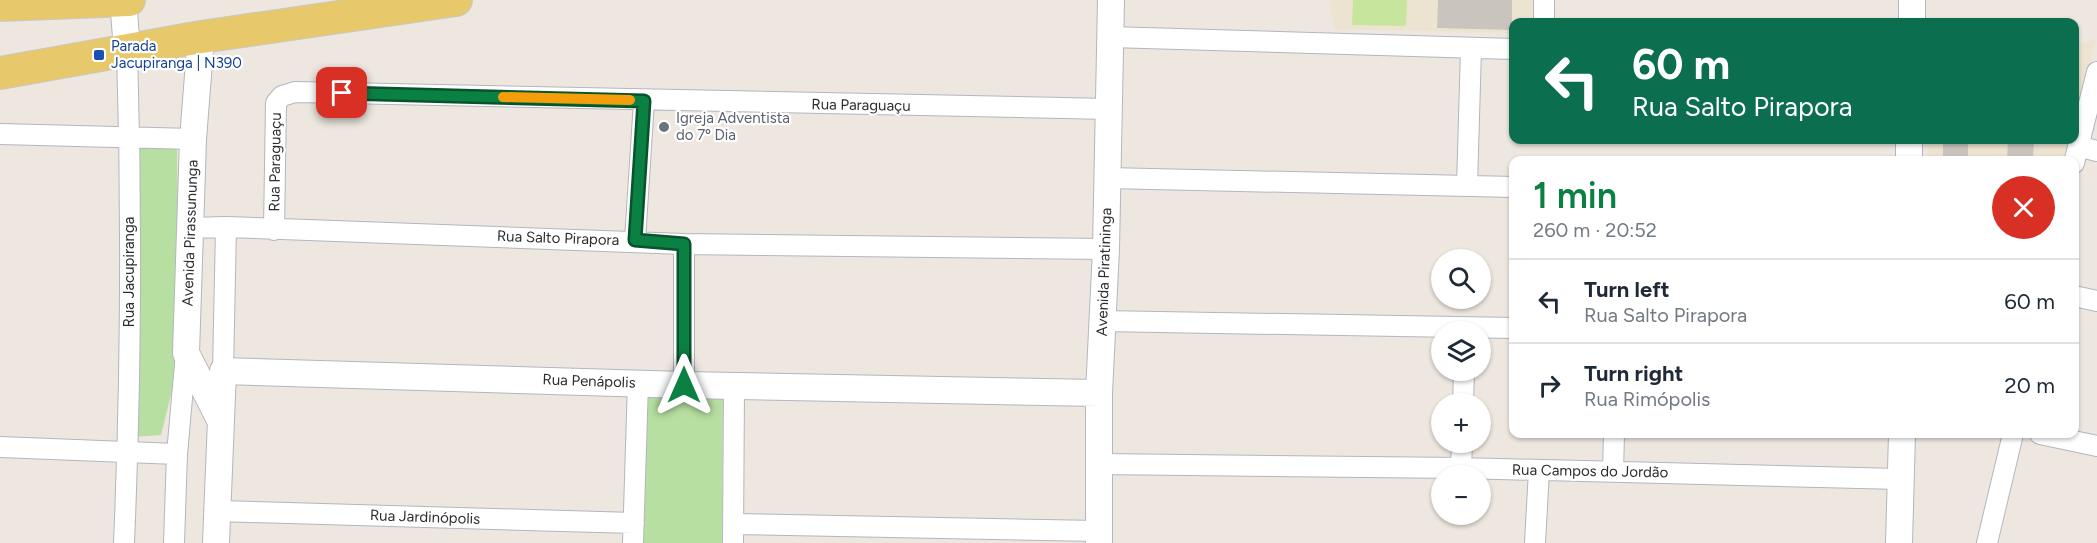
<!DOCTYPE html>
<html lang="en">
<head>
<meta charset="utf-8">
<style>
  body { margin:0; font-family:Figtree,sans-serif; background:#f6f6f7; color:#1f2937; height:100vh; display:flex; flex-direction:column; font-size:22px; white-space:nowrap }
  * { box-sizing:border-box; margin:0 }
  p { font-size:20px; color:#747a83 }
  .icon { flex:none; width:33px; height:33px; fill:none; stroke:currentColor; stroke-width:2; stroke-linecap:round; stroke-linejoin:round }
  .map { position:relative; flex:1; overflow:hidden }
  .sheet { position:absolute; left:1509px; top:156px; width:570px; height:282px; display:flex; flex-direction:column; background:#fff; border-radius:12px; box-shadow:0 2px 4px #0004 }
  .sheet>* { flex:none }
  .top-card { position:absolute; left:1509px; top:18px; width:570px; height:126px; border-radius:12px; box-shadow:0 2px 4px #0004; background:#0b6e4f; color:#fff; overflow:hidden }
  .tools { position:absolute; left:1431px; top:249px; display:grid; gap:12px }
  .tools a { display:grid; place-items:center; width:60px; height:60px; border-radius:50%; background:#fff; box-shadow:0 2px 4px #0004; font-size:30px }
  .pin { position:absolute; display:grid; place-items:center; width:51px; height:51px; color:#fff; margin:-26px; border-radius:12px; box-shadow:0 3px 9px #0006 }
  .me { position:absolute; width:66px; margin:-33px; rotate:0deg; stroke-linejoin:round; filter:drop-shadow(0 0 4px #0008) }
  .turn { display:flex; align-items:center; gap:21px; height:126px; padding:0 24px; font-size:27px }
  .turn .icon { width:78px; height:78px; stroke-width:2.5 }
  .turn b { display:block; font-size:42px; line-height:51px }
  .round { display:grid; place-items:center; flex:none; width:63px; height:63px; border-radius:32px; background:#f6f6f7 }
  .overview { display:flex; align-items:center; justify-content:space-between; height:102px; padding:0 24px }
  h1 { font-size:36px; font-weight:600; line-height:45px; color:#0b8043 }
  ul { padding:0; list-style:none }
  li { display:flex; align-items:center; gap:18px; height:84px; padding:0 24px; border-top:2px solid #e0e1e3 }
  li div { flex:1 }
  li b { display:block; font-size:22px }
  li em { font-style:normal }
  .map>svg:first-child { display:block }
</style>
</head>
<body>
<div class="map">
<svg width="2097" height="543" viewBox="0 0 2097 543">
  <rect width="100%" height="100%" fill="#ede7e0"/>
  <!-- education -->
  <path fill="#ede3d1" d="M 1330,0 L 1539,0 L 1539,22 L 1514,22 L 1513,33 L 1334,29 Z
    M 2095,40 L 2075,123 L 2075,44 Z
    M 1928,140 L 2070,140 L 2065,160 L 1927,160 Z"/>
  <!-- green -->
  <path fill="#b7dfa1" d="M 177,145 L 179,363 L 161,435 L 133,437 L 136,148 Z
    M 642,390 L 723,391 L 722,543 L 641,543 Z"/>
  <!-- pitch -->
  <path fill="#c8e59e" d="M 1353,0 L 1407,0 L 1406,26 L 1352,25 Z"/>
  <!-- building -->
  <path fill="#c9c5be" d="M 1438,0 L 1512,0 L 1512,30 L 1437,28 Z
    M 1943,140 L 1968,140 L 1968,160 L 1943,160 Z
    M 2008,140 L 2034,140 L 2033,160 L 2007,160 Z"/>
  <g fill="none" stroke-linecap="round" stroke-linejoin="round">
    <defs>
      <path id="minor" d="M 1544,22 L 1544,0
        M 1110,37 L 1514,49
        M 0,134 L 193,139
        M 2078,146 L 2097,151
        M 2074,163 L 2097,72
        M 1107,178 L 1514,187
        M 1467,186 L 1471,49
        M 190,228 L 226,227 L 684,244 L 1106,249
        M 274,230 L 276,103 L 282,96 L 295,92 L 1109,109
        M 635,240 L 644,101
        M 2074,296 L 2097,301
        M 1102,321 L 1514,328
        M 223,371 L 226,227
        M 684,385 L 684,244
        M 1463,404 L 1464,370
        M 2040,434 L 2097,446
        M 0,447 L 177,454
        M 1100,464 L 1461,468 L 1900,479
        M 1461,468 L 1462,442
        M 1613,471 L 1614,434
        M 217,511 L 634,523
        M 733,524 L 1098,531
        M 124,543 C 131,379 132,214 127,49
        M 174,543 L 177,454 L 186,353
        M 633,543 L 638,382
        M 733,543 L 734,384
        M 1535,543 L 1539,470
        M 1987,543 L 2013,434"/>
      <path id="tertiary" d="M 123,0 L 127,49
        M 1912,22 L 1912,0
        M 201,37 L 193,139 L 186,353 L 219,418
        M 1909,160 L 1909,140
        M 216,543 L 223,371 L 684,385 L 1099,393
        M 1099,543 L 1099,393 L 1106,249 L 1111,0
        M 1899,543 L 1902,434"/>
      <path id="primary" d="M 0,5 L 129,0
        M 0,73 L 201,37 L 456,0"/>
    </defs>
    <!-- minor casing -->
    <use href="#minor" stroke="#b3b6bf" stroke-width="22"/>
    <!-- tertiary casing -->
    <use href="#tertiary" stroke="#b3b6bf" stroke-width="28"/>
    <!-- primary casing -->
    <use href="#primary" stroke="#c8c8c8" stroke-width="34"/>
    <!-- minor -->
    <use href="#minor" stroke="#fff" stroke-width="20"/>
    <!-- tertiary -->
    <use href="#tertiary" stroke="#fff" stroke-width="26"/>
    <!-- primary -->
    <use href="#primary" stroke="#e7c86b" stroke-width="32"/>
  </g>
  <g fill="none" stroke-linecap="round" stroke-linejoin="round">
    <defs>
      <path id="route" d="M 342,93 L 644,101 L 635,240 L 684,244 L 684,385"/>
    </defs>
    <!-- route casing -->
    <use href="#route" stroke="#07532c" stroke-width="15"/>
    <!-- route -->
    <use href="#route" stroke="#0b8043" stroke-width="10"/>
    <!-- slow -->
    <path stroke="#f59e0b" stroke-width="10" d="M 503,97 L 630,100"/>
  </g>
  <!-- markers -->
  <rect fill="#1a4fb4" stroke="#fff" stroke-width="2" x="93" y="49" width="12" height="12" rx="3"/>
  <circle fill="#6b7280" stroke="#fff" stroke-width="2" cx="664" cy="127" r="6"/>
  <g text-anchor="middle" dominant-baseline="central" stroke-width="4.5" stroke-linejoin="round" paint-order="stroke">
    <!-- transit labels -->
    <g font-size="15" fill="#164399" stroke="#fff" text-anchor="start">
      <text x="111" y="46">Parada<tspan x="111" dy="17">Jacupiranga | N390</tspan></text>
    </g>
    <!-- street labels -->
    <g font-size="15" fill="#2d2d2d" stroke="#fff">
      <text transform="translate(861 105) rotate(1)">Rua Paraguaçu</text>
      <text transform="translate(275 162) rotate(-89)">Rua Paraguaçu</text>
      <text transform="translate(190 233) rotate(-88)">Avenida Pirassununga</text>
      <text transform="translate(558 238) rotate(2)">Rua Salto Pirapora</text>
      <text transform="translate(129 272) rotate(-90)">Rua Jacupiranga</text>
      <text transform="translate(1104 272) rotate(-88)">Avenida Piratininga</text>
      <text transform="translate(589 381) rotate(2)">Rua Penápolis</text>
      <text transform="translate(1590 471) rotate(1)">Rua Campos do Jordão</text>
      <text transform="translate(425 517) rotate(2)">Rua Jardinópolis</text>
    </g>
    <!-- worship labels -->
    <g font-size="15" fill="#5b616d" stroke="#fff" text-anchor="start">
      <text x="676" y="118">Igreja Adventista<tspan x="676" dy="17">do 7º Dia</tspan></text>
    </g>
  </g>
</svg>
<div class="tools">
<a><svg class="icon" aria-label="search" viewBox="0 0 24 24"><circle cx="10" cy="10" r="6"/><path d="M15 15l6 6"/></svg></a>
<a><svg class="icon" aria-label="layers" viewBox="0 0 24 24"><path d="M12 4l9 5-9 5-9-5zM3 14l9 5 9-5"/></svg></a>
<a>+</a>
<a>−</a>
</div>
<div class="pin" style="left:342px;top:93px;background:#d93025"><svg class="icon" aria-label="arrive" viewBox="0 0 24 24"><path d="M6 21V4h12l-3 4 3 4H6"/></svg></div>
<svg class="me" style="left:684px;top:385px" viewBox="-20 -20 40 40"><path d="M0-17L14 15 0 8-14 15z" fill="#0b8043" stroke="#fff" stroke-width="4"/></svg>
<div class="top-card">
<div class="turn"><svg class="icon" aria-label="left" viewBox="0 0 24 24"><path d="M17 20v-9H6M10 6l-5 5 5 5"/></svg><div><b>60 m</b>Rua Salto Pirapora</div></div>
</div>
<section class="sheet">
<div class="overview"><div><h1>1 min</h1><p>260 m · 20:52</p></div><a class="round" style="background:#d93025;color:#fff"><svg class="icon" aria-label="close" viewBox="0 0 24 24"><path d="M6 6l12 12M18 6L6 18"/></svg></a></div>
<ul>
<li><svg class="icon" aria-label="left" viewBox="0 0 24 24"><path d="M17 20v-9H6M10 6l-5 5 5 5"/></svg><div><b>Turn left</b><p>Rua Salto Pirapora</p></div><em>60 m</em></li>
<li><svg class="icon" aria-label="right" viewBox="0 0 24 24"><path d="M7 20v-9h11M14 6l5 5-5 5"/></svg><div><b>Turn right</b><p>Rua Rimópolis</p></div><em>20 m</em></li>
</ul>
</section>
</div>
</body>
</html>
